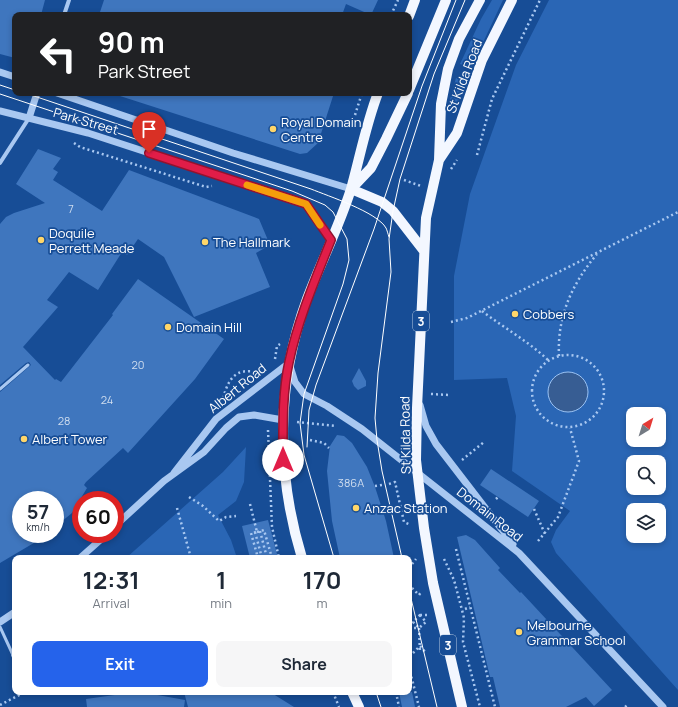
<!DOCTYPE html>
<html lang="en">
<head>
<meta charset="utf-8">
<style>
  body { margin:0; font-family:Manrope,sans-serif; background:#f6f6f7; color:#1f2937; height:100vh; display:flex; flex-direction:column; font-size:15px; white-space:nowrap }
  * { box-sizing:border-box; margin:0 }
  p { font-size:13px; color:#747a83 }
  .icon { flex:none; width:22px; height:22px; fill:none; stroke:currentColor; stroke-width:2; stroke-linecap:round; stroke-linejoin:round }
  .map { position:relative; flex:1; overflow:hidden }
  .sheet { position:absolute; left:12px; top:555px; width:400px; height:140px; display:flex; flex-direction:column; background:#fff; border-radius:8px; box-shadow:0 2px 6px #0003 }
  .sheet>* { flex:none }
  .guide { position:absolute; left:12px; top:12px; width:400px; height:84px; border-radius:8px; box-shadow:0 2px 6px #0003; background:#202124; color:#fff; overflow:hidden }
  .needle { width:26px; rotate:38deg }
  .fabs { position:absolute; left:626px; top:407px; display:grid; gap:8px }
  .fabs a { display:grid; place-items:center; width:40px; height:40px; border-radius:8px; background:#fff; box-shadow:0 2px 6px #0003; font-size:20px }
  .speed { position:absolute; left:12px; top:491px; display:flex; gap:8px; font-size:20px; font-weight:700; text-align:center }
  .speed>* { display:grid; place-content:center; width:52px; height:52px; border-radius:50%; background:#fff; box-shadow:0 2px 6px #0003; line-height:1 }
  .speed small { font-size:10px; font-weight:400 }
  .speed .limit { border:6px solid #d22; background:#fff; color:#111 }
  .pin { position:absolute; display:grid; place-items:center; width:34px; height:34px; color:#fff; margin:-41px -17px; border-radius:50% 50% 50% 0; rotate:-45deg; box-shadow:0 0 4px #0007 }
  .pin .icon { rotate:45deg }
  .me { position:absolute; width:44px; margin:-22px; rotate:0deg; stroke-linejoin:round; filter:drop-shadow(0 0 3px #0008) }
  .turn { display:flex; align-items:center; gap:14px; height:84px; padding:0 20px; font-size:18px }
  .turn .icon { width:52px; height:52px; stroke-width:2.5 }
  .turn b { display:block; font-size:28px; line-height:34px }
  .eta { display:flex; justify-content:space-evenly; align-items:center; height:68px; text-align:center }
  .eta b { font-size:24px; font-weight:700; line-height:28px }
  .action { display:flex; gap:8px; margin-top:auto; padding:8px 20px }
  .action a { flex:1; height:46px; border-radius:8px; background:#2563eb; color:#fff; font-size:16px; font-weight:700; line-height:46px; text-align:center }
  .action a+a { background:#f6f6f7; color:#1f2937 }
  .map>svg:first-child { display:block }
</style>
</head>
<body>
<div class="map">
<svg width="678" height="707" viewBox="0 0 678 707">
  <rect width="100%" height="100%" fill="#174d96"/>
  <!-- green -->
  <path fill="#2a66b5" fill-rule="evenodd" d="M 492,0 L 503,0 L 471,68 L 460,64 L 481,19 Z
    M 549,0 L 678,0 L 678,690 L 556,553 L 551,542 L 556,530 L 570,511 L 512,471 L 516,416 L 507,378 L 454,380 L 454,276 L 470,194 L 516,65 ZM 633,414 L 659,414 L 659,440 L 633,440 ZM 633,462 L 659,462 L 659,488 L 633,488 ZM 633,510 L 659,510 L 659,536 L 633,536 Z
    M 456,78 L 466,82 L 457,105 L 449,103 Z
    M 246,447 L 244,482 L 236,501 L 218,515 L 231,540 L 237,558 L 126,558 L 223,472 Z"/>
  <!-- water -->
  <path fill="#375d93" stroke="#9bc3f4" d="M548 392a20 20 0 1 1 40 0a20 20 0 1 1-40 0Z"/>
  <!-- building -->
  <path fill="#3f76be" d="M 0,0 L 45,0 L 41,15 L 15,15 L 15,58 L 0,54 Z
    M 104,0 L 378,0 L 371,15 L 346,4 L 342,15 L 99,15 Z
    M 120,93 L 334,93 L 318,143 L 307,153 L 300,154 L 120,96 Z
    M 38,149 L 61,158 L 53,169 L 58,172 L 53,180 L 102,211 L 129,170 L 259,219 L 270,245 L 256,253 L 270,287 L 194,317 L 164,257 L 138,239 L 127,255 L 122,252 L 98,290 L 69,272 L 47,300 L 58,307 L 23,347 L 55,380 L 56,379 L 61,382 L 113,315 L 112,314 L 138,279 L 224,339 L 195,379 L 128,453 L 123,448 L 86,482 L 84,485 L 87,488 L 72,513 L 55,527 L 55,500 L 21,500 L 21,534 L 49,534 L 0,563 L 0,392 L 31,365 L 29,362 L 26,363 L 0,385 L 0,224 L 6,217 L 14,213 L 45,203 L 16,184 Z
    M 359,368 L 366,381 L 366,386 L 358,390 L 354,386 L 352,381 Z
    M 337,435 L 344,436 L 352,443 L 367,467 L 375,487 L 386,521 L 394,558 L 340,558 L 332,521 L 327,471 L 330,446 Z
    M 491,469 L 539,501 L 528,517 L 480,485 Z
    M 268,520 L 278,558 L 250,558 L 242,526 Z
    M 466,535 L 475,540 L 500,568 L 498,570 L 520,593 L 521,592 L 612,690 L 594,706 L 586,697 L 566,707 L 500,707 L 493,677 L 490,677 L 457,537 Z
    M 184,692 L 270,692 L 294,707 L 188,707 Z
    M 399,692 L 412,692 L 415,707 L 402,707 Z
    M 129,693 L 152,694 L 185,700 L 184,707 L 87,707 L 86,699 Z"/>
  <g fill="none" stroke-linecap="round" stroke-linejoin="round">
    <!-- path -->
    <path stroke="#a9c8f1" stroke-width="2.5" stroke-dasharray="2 3" stroke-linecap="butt" d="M 391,15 L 398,0
      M 355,115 L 362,93
      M 74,143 L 80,147 L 206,187 L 212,186
      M 477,155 L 492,99 L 540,0
      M 451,169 L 457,160
      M 404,180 L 421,186
      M 482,311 C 504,328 528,341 548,360
      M 451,322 L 467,318 L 678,212
      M532 391a36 36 0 1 1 72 0a36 36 0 1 1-72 0Z
      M 559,356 C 557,316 572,284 597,254
      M 275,359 L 277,346 L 280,344
      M 431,394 L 449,395
      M 223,398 C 229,378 235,368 258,372
      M 297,422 L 336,426
      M 268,430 L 272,527 L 279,558
      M 310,440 L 324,443 L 329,448
      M 462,460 L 484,442
      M 389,484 L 395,482 L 404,522 L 411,525
      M 375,486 L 382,485
      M 189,497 L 203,506 L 219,521 L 226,517 L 236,516
      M 496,499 L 498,497
      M 250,504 L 257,532 L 251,533 L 258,558
      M 177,508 L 191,558
      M 534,509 L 545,534
      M 260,531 L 267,558
      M 255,532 L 262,558
      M 257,532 L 264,530 L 272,558
      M 538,541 L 558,517 L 579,461 L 570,428
      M 456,549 L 495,707
      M 444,559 L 454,580 L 462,610 L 464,618 L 463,642 L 480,707
      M 409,568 L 416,559
      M 412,588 L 419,595 L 422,591
      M 465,609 L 470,607
      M 420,615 L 429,615
      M 420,615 L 426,622 L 419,628 L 413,622 Z
      M 409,628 L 419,628 L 420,653
      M 413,653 L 420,646 L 426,653
      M 409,667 L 419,707
      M 333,692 L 339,707
      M 396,692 L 399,707
      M 0,705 L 25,692
      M 625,707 L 629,704"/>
    <!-- service -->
    <path stroke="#a9c8f1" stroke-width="3" d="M 0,389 L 28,365
      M 0,627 L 13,655"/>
    <!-- minor -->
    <path stroke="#a9c8f1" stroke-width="4" d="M 64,15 L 69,0
      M 0,163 L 29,118
      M 13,655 L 15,659"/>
    <!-- tertiary -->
    <path stroke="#a9c8f1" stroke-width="7" d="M 0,72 L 15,77
      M 57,93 L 233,153 L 351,189
      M 0,111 L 88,133 L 306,204 L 331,240
      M 29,118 L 37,93
      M 420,405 L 426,426 L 436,444 L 513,544
      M 174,473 L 216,419 L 289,363 L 295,382 L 304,394 L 327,406 L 362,429 L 519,553 L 663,707
      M 115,526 L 164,481 L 204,452 L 226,428 L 239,417 L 254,415 L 283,420
      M 80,558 L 107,534
      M 0,622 L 15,612"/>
    <!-- primary -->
    <path stroke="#f3f7ff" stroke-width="10" d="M 409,16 L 415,0
      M 409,90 L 446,0
      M 439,160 L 457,133 L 482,60 L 512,0
      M 352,188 L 371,168 L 386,139 L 408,93
      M 351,189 L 382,202 L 393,211 L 424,251
      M 302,558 C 276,473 276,383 307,299 C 321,262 339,227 351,189 C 360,157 366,124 378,93
      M 352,692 L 359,707
      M 462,707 L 433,583 L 424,528 L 416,460 L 417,408 L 426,218 L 439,160 L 441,104 L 448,69 L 459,39 L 480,0"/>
    <!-- tram -->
    <path stroke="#fff" stroke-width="1" d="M 0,85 L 15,90
      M 25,93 L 311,189 C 328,196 377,212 386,228 C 387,230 388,234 389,237
      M 0,94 L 292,191 L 325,205 L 333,212 L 347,239 L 349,260 L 343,284 L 304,394 L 300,423 L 304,455 L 334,558
      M 307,447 L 309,410 L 316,385 L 374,229 L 422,86 L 456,0
      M 402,558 L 382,471 L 377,440 L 375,418 L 378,373 L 391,272 L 389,239 L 393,211 L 400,179 L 434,74 L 465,0
      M 409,590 L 437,707
      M 376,692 L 381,707"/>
  </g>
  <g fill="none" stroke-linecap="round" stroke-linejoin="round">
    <defs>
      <path id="route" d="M 149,153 L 306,204 L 331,240 C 315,280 298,320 289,362 C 282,394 283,428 283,460"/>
    </defs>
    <!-- route casing -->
    <use href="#route" stroke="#92132f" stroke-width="10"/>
    <!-- route -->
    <use href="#route" stroke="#e11d48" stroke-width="7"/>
    <!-- slow -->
    <path stroke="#f59e0b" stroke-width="7" d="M 247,185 L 306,204 L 320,225"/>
  </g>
  <!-- markers -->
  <g fill="#ffd669" stroke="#174d96" stroke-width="1.5">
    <circle cx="273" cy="129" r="4"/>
    <circle cx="41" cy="240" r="4"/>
    <circle cx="205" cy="242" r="4"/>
    <circle cx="515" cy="314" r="4"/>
    <circle cx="168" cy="327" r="4"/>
    <circle cx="24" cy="439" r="4"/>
    <circle cx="356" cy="508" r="4"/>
    <circle cx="519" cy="632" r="4"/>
  </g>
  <g text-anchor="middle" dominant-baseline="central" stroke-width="3.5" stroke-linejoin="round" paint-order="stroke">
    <!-- number labels -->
    <g font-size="11" fill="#cfddef">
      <text x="71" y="208">7</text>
      <text x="138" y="364">20</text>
      <text x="107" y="399">24</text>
      <text x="64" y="420">28</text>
      <text x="351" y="482">386A</text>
    </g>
    <!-- shield labels -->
    <g fill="#174d96" stroke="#b9cae0" stroke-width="1">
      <rect x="413" y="311" width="16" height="20" rx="3"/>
      <rect x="440" y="635" width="16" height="20" rx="3"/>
    </g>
    <g font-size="12" font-weight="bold" fill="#fff">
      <text x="421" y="321">3</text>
      <text x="448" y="645">3</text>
    </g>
    <!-- street labels -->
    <g font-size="13" fill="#fff" stroke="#174d96">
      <text transform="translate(464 76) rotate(-69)">St Kilda Road</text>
      <text transform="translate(86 121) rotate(16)">Park Street</text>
      <text transform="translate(237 388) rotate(-39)">Albert Road</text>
      <text transform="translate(405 435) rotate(-91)">St Kilda Road</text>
      <text transform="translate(490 514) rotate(38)">Domain Road</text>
    </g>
    <!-- poi labels -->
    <g font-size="13" fill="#fff" stroke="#174d96" text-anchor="start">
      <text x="281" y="122">Royal Domain<tspan x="281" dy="15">Centre</tspan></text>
      <text x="49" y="233">Doquile<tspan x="49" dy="15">Perrett Meade</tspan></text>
      <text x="213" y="242">The Hallmark</text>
      <text x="523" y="314">Cobbers</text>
      <text x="176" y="327">Domain Hill</text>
      <text x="32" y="439">Albert Tower</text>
      <text x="364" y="508">Anzac Station</text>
      <text x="527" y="625">Melbourne<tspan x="527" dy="15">Grammar School</tspan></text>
    </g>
  </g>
</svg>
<div class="fabs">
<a><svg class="needle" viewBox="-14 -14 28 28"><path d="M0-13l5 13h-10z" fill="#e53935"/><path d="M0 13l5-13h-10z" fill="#747a83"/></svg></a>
<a><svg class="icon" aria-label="search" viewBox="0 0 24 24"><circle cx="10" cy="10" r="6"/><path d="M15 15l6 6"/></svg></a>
<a><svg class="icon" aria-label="layers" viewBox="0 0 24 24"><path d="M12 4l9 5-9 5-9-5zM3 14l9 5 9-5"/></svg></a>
</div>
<div class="speed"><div>57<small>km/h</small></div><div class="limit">60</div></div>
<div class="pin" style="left:149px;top:153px;background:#d93025"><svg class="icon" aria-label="arrive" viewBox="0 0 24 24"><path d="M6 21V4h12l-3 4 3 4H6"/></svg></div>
<svg class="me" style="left:283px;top:460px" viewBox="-20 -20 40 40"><circle r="19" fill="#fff"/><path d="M0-13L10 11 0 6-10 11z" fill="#e11d48"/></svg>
<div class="guide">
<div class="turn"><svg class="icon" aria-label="left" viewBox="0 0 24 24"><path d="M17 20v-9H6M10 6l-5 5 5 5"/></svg><div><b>90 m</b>Park Street</div></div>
</div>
<section class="sheet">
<div class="eta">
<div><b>12:31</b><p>Arrival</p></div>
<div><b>1</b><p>min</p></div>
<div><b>170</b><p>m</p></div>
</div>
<div class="action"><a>Exit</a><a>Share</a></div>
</section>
</div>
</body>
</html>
